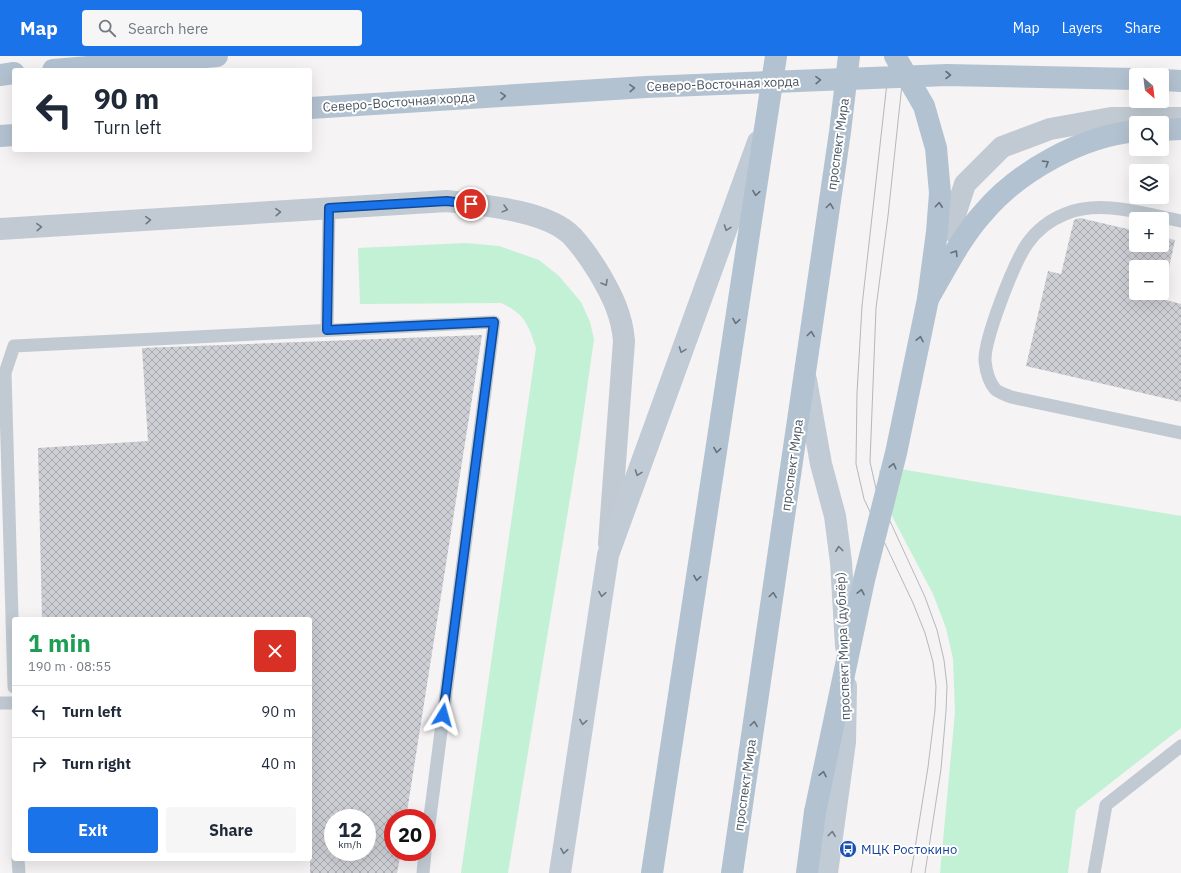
<!DOCTYPE html>
<html lang="en">
<head>
<meta charset="utf-8">
<style>
  body { margin:0; font-family:"IBM Plex Sans",sans-serif; background:#f6f6f7; color:#1f2937; height:100vh; display:flex; flex-direction:column; font-size:15px; white-space:nowrap }
  * { box-sizing:border-box; margin:0 }
  p { font-size:13px; color:#747a83 }
  .icon { flex:none; width:22px; height:22px; fill:none; stroke:currentColor; stroke-width:2; stroke-linecap:round; stroke-linejoin:round }
  .map { position:relative; flex:1; overflow:hidden }
  .details { position:absolute; left:12px; top:561px; width:300px; height:244px; display:flex; flex-direction:column; background:#fff; border-radius:4px; box-shadow:0 4px 16px #0002 }
  .details>* { flex:none }
  .guide { position:absolute; left:12px; top:12px; width:300px; height:84px; border-radius:4px; box-shadow:0 4px 16px #0002; background:#fff; color:#1f2937; overflow:hidden }
  .needle { width:26px; rotate:152deg }
  .buttons { position:absolute; left:1129px; top:12px; display:grid; gap:8px }
  .buttons a { display:grid; place-items:center; width:40px; height:40px; border-radius:4px; background:#fff; box-shadow:0 4px 16px #0002; font-size:20px }
  .speed { position:absolute; left:324px; top:753px; display:flex; gap:8px; font-size:20px; font-weight:700; text-align:center }
  .speed>* { display:grid; place-content:center; width:52px; height:52px; border-radius:50%; background:#fff; box-shadow:0 4px 16px #0002; line-height:1 }
  .speed small { font-size:10px; font-weight:400 }
  .speed .limit { border:6px solid #d22; background:#fff; color:#111 }
  .pin { position:absolute; display:grid; place-items:center; width:34px; height:34px; color:#fff; margin:-17px; border:2px solid #fff; border-radius:50%; box-shadow:0 1px 4px #0007 }
  .me { position:absolute; width:44px; margin:-22px; rotate:8deg; stroke-linejoin:round; filter:drop-shadow(0 0 3px #0008) }
  .turn { display:flex; align-items:center; gap:14px; height:84px; padding:0 16px; font-size:18px }
  .turn .icon { width:52px; height:52px; stroke-width:2.5 }
  .turn b { display:block; font-size:28px; line-height:34px }
  .round { display:grid; place-items:center; flex:none; width:42px; height:42px; border-radius:4px; background:#f6f6f7 }
  .head { display:flex; align-items:center; justify-content:space-between; height:68px; padding:0 16px }
  h1 { font-size:24px; font-weight:700; line-height:30px; color:#1e9e55 }
  .cta { display:flex; gap:8px; margin-top:auto; padding:8px 16px }
  .cta a { flex:1; height:46px; border-radius:4px; background:#1a73e8; color:#fff; font-size:16px; font-weight:700; line-height:46px; text-align:center }
  .cta a+a { background:#f6f6f7; color:#1f2937 }
  ul { padding:0; list-style:none }
  li { display:flex; align-items:center; gap:12px; height:52px; padding:0 16px; border-top:1px solid #e0e1e3 }
  li div { flex:1 }
  li b { display:block; font-size:15px }
  li em { font-style:normal }
  header { display:flex; align-items:center; gap:24px; box-sizing:border-box; height:56px; padding:0 20px; background:#1a73e8; color:#fff }
  header strong { font-size:19px }
  nav { display:flex; gap:22px; margin-inline-start:auto; font-size:14px }
  .search { width:280px; height:36px; background:#f6f6f7; display:flex; align-items:center; gap:10px; box-sizing:border-box; padding:0 14px; border-radius:4px; color:#747a83; font-size:15px }
  .map>svg:first-child { display:block }
</style>
</head>
<body>
<header>
<strong>Map</strong>
<div class="search"><svg class="icon" aria-label="search" viewBox="0 0 24 24"><circle cx="10" cy="10" r="6"/><path d="M15 15l6 6"/></svg>Search here</div>
<nav><a>Map</a><a>Layers</a><a>Share</a></nav>
</header>
<div class="map">
<svg width="1181" height="817" viewBox="0 0 1181 817">
  <defs>
    <pattern id="building-cross-hatch" width="8" height="8" patternUnits="userSpaceOnUse"><rect width="8" height="8" fill="#cdcfd5"/><path d="M0 0l8 8M0 8l8-8" fill="none" stroke="#a8abb0"/></pattern>
  </defs>
  <rect width="100%" height="100%" fill="#f5f3f3"/>
  <!-- green -->
  <path fill="#c3f1d5" d="M 466,187 L 499,190 L 539,204 L 559,220 L 581,246 L 590,266 L 594,283 L 580,382 L 508,817 L 461,817 L 536,292 C 528,268 525,258 501,247 L 360,248 L 358,192 Z
    M 894,412 L 1181,460 L 1181,672 L 1076,754 L 1068,817 L 940,817 L 955,656 L 953,603 L 946,572 L 933,538 L 894,464 L 882,435 L 879,414 Z"/>
  <!-- building -->
  <path fill="url(#building-cross-hatch)" fill-rule="evenodd" d="M 1080,162 L 1136,175 L 1136,189 L 1162,189 L 1162,181 L 1175,184 L 1162,243 L 1181,248 L 1181,346 L 1026,310 L 1048,215 L 1061,218 L 1074,164 ZM 1136,211 L 1162,211 L 1162,237 L 1136,237 Z
    M 482,279 L 406,762 L 393,762 L 393,796 L 401,796 L 397,817 L 310,817 L 310,563 L 42,563 L 38,392 L 148,385 L 142,292 ZM 333,762 L 367,762 L 367,796 L 333,796 Z"/>
  <g fill="none" stroke-linecap="round" stroke-linejoin="round">
    <!-- lane -->
    <path stroke="#c1cad2" stroke-width="13" d="M 1181,165 C 1144,158 1101,143 1065,158 C 1050,164 1036,175 1027,188 C 1014,207 984,283 985,305 C 986,314 989,326 995,333 C 999,337 1007,339 1011,341 L 1181,377
      M 327,274 L 329,152
      M 14,631 L 5,317 L 14,290 L 494,266 L 427,784
      M 0,647 L 14,647
      M 18,803 L 19,817
      M 423,817 L 425,796
      M 1094,817 L 1106,749 L 1181,690"/>
    <!-- street -->
    <path stroke="#c1cad2" stroke-width="22" d="M 0,173 L 447,145 C 481,149 547,154 572,180 C 582,191 591,204 599,217 C 612,239 622,259 624,285 L 609,488
      M 950,174 L 965,128 L 1002,91 L 1050,73 L 1111,62 L 1181,62"/>
    <!-- secondary -->
    <path stroke="#c1cbd6" stroke-width="22" d="M 806,324 L 821,408 L 835,460 L 841,506 L 846,590
      M 560,817 L 608,499 L 758,86
      M 827,817 L 845,686 L 846,630"/>
    <!-- primary -->
    <path stroke="#b3c2d1" stroke-width="22" d="M 53,14 L 217,0
      M 0,19 L 14,17
      M 1162,24 L 1181,25
      M 1162,74 L 1181,73
      M 0,80 L 14,79
      M 928,243 C 945,214 961,181 984,156 C 1019,115 1082,80 1136,75
      M 652,817 L 776,0
      M 732,817 L 840,76 L 849,0
      M 807,817 L 815,756"/>
    <!-- tram -->
    <path stroke="#b5b8bd" stroke-width="1" d="M 890,0 L 862,250 L 857,337 L 856,408 L 864,443 L 913,547 L 925,577 L 933,606 L 936,630 L 935,654 L 928,711 L 911,817
      M 905,0 L 888,160 L 876,252 L 870,406 L 877,437 L 925,541 L 937,574 L 944,604 L 947,630 L 946,655 L 941,713 L 925,817"/>
    <!-- primary-bridge -->
    <path stroke="#b3c2d1" stroke-width="22" d="M 310,52 L 646,31 L 947,19 L 1136,23
      M 815,756 L 864,524 L 896,397 L 928,243 L 937,176 L 940,137 L 936,92 L 924,50 L 895,0"/>
  </g>
  <!-- one-way arrows -->
  <defs><path id="oneway-chevron" d="M-2-3.5L2.5 0L-2 3.5" fill="none" stroke-width="1.6" stroke-linecap="round" stroke-linejoin="round"/></defs>
  <g stroke="#64717d">
    <use href="#oneway-chevron" transform="translate(948 19)"/>
    <use href="#oneway-chevron" transform="translate(818 24) rotate(-2)"/>
    <use href="#oneway-chevron" transform="translate(632 32) rotate(-4)"/>
    <use href="#oneway-chevron" transform="translate(503 40) rotate(-4)"/>
    <use href="#oneway-chevron" transform="translate(1046 107) rotate(-32)"/>
    <use href="#oneway-chevron" transform="translate(756 137) rotate(99)"/>
    <use href="#oneway-chevron" transform="translate(939 149) rotate(-85)"/>
    <use href="#oneway-chevron" transform="translate(830 150) rotate(-82)"/>
    <use href="#oneway-chevron" transform="translate(955 197) rotate(-58)"/>
    <use href="#oneway-chevron" transform="translate(736 265) rotate(99)"/>
    <use href="#oneway-chevron" transform="translate(811 278) rotate(-82)"/>
    <use href="#oneway-chevron" transform="translate(920 283) rotate(-78)"/>
    <use href="#oneway-chevron" transform="translate(717 394) rotate(99)"/>
    <use href="#oneway-chevron" transform="translate(893 410) rotate(-76)"/>
    <use href="#oneway-chevron" transform="translate(697 522) rotate(99)"/>
    <use href="#oneway-chevron" transform="translate(861 536) rotate(-78)"/>
    <use href="#oneway-chevron" transform="translate(773 539) rotate(-82)"/>
    <use href="#oneway-chevron" transform="translate(754 668) rotate(-82)"/>
    <use href="#oneway-chevron" transform="translate(823 718) rotate(-78)"/>
  </g>
  <g stroke="#6e7983">
    <use href="#oneway-chevron" transform="translate(505 153) rotate(15)"/>
    <use href="#oneway-chevron" transform="translate(278 156) rotate(-4)"/>
    <use href="#oneway-chevron" transform="translate(148 164) rotate(-4)"/>
    <use href="#oneway-chevron" transform="translate(39 171) rotate(-3)"/>
    <use href="#oneway-chevron" transform="translate(605 227) rotate(60)"/>
  </g>
  <g stroke="#6e7984">
    <use href="#oneway-chevron" transform="translate(727 172) rotate(110)"/>
    <use href="#oneway-chevron" transform="translate(682 294) rotate(110)"/>
    <use href="#oneway-chevron" transform="translate(638 417) rotate(110)"/>
    <use href="#oneway-chevron" transform="translate(839 493) rotate(-97)"/>
    <use href="#oneway-chevron" transform="translate(602 538) rotate(99)"/>
    <use href="#oneway-chevron" transform="translate(583 666) rotate(99)"/>
    <use href="#oneway-chevron" transform="translate(832 778) rotate(-83)"/>
    <use href="#oneway-chevron" transform="translate(564 795) rotate(99)"/>
  </g>
  <g fill="none" stroke-linecap="round" stroke-linejoin="round">
    <defs>
      <path id="route" d="M 443,659 L 494,266 L 327,274 L 329,152 L 447,145 L 471,148"/>
    </defs>
    <!-- route casing -->
    <use href="#route" stroke="#114b97" stroke-width="10"/>
    <!-- route -->
    <use href="#route" stroke="#1a73e8" stroke-width="7"/>
  </g>
  <!-- icons -->
  <defs>
    <symbol id="bus-disc" viewBox="-11 -11 22 22"><circle r="9.5" fill="#1a4fb4" stroke="#fff"/><path d="M-5-6H5V4H4V6H2V4H-2V6H-4V4H-5ZM-3.5-4V0h7V-4ZM-3.5 1.2v1.5H-2V1.2ZM2 1.2v1.5H3.5V1.2Z" fill="#fff"/></symbol>
  </defs>
  <g fill-rule="evenodd">
    <use href="#bus-disc" x="838" y="783" width="20" height="20"/>
  </g>
  <g text-anchor="middle" dominant-baseline="central" stroke-width="4" stroke-linejoin="round" paint-order="stroke">
    <!-- street labels -->
    <g font-size="13" fill="#4a5661" stroke="#fff">
      <text transform="translate(723 28) rotate(-2)">Северо-Восточная хорда</text>
      <text transform="translate(399 46) rotate(-4)">Северо-Восточная хорда</text>
      <text transform="translate(838 88) rotate(-82)">проспект Мира</text>
      <text transform="translate(792 409) rotate(-82)">проспект Мира</text>
      <text transform="translate(843 590) rotate(-92)">проспект Мира (дублёр)</text>
      <text transform="translate(745 729) rotate(-82)">проспект Мира</text>
    </g>
    <!-- transit labels -->
    <g font-size="13" fill="#164399" stroke="#fff" text-anchor="start">
      <text x="861" y="793">МЦК Ростокино</text>
    </g>
  </g>
</svg>
<div class="buttons">
<a><svg class="needle" viewBox="-14 -14 28 28"><path d="M0-13l5 13h-10z" fill="#e53935"/><path d="M0 13l5-13h-10z" fill="#747a83"/></svg></a>
<a><svg class="icon" aria-label="search" viewBox="0 0 24 24"><circle cx="10" cy="10" r="6"/><path d="M15 15l6 6"/></svg></a>
<a><svg class="icon" aria-label="layers" viewBox="0 0 24 24"><path d="M12 4l9 5-9 5-9-5zM3 14l9 5 9-5"/></svg></a>
<a>+</a>
<a>−</a>
</div>
<div class="speed"><div>12<small>km/h</small></div><div class="limit">20</div></div>
<div class="pin" style="left:471px;top:148px;background:#d93025"><svg class="icon" aria-label="arrive" viewBox="0 0 24 24"><path d="M6 21V4h12l-3 4 3 4H6"/></svg></div>
<svg class="me" style="left:443px;top:659px" viewBox="-20 -20 40 40"><path d="M0-17L14 15 0 8-14 15z" fill="#1a73e8" stroke="#fff" stroke-width="4"/></svg>
<div class="guide">
<div class="turn"><svg class="icon" aria-label="left" viewBox="0 0 24 24"><path d="M17 20v-9H6M10 6l-5 5 5 5"/></svg><div><b>90 m</b>Turn left</div></div>
</div>
<section class="details">
<div class="head"><div><h1>1 min</h1><p>190 m · 08:55</p></div><a class="round" style="background:#d93025;color:#fff"><svg class="icon" aria-label="close" viewBox="0 0 24 24"><path d="M6 6l12 12M18 6L6 18"/></svg></a></div>
<ul>
<li><svg class="icon" aria-label="left" viewBox="0 0 24 24"><path d="M17 20v-9H6M10 6l-5 5 5 5"/></svg><div><b>Turn left</b></div><em>90 m</em></li>
<li><svg class="icon" aria-label="right" viewBox="0 0 24 24"><path d="M7 20v-9h11M14 6l5 5-5 5"/></svg><div><b>Turn right</b></div><em>40 m</em></li>
</ul>
<div class="cta"><a>Exit</a><a>Share</a></div>
</section>
</div>
</body>
</html>
